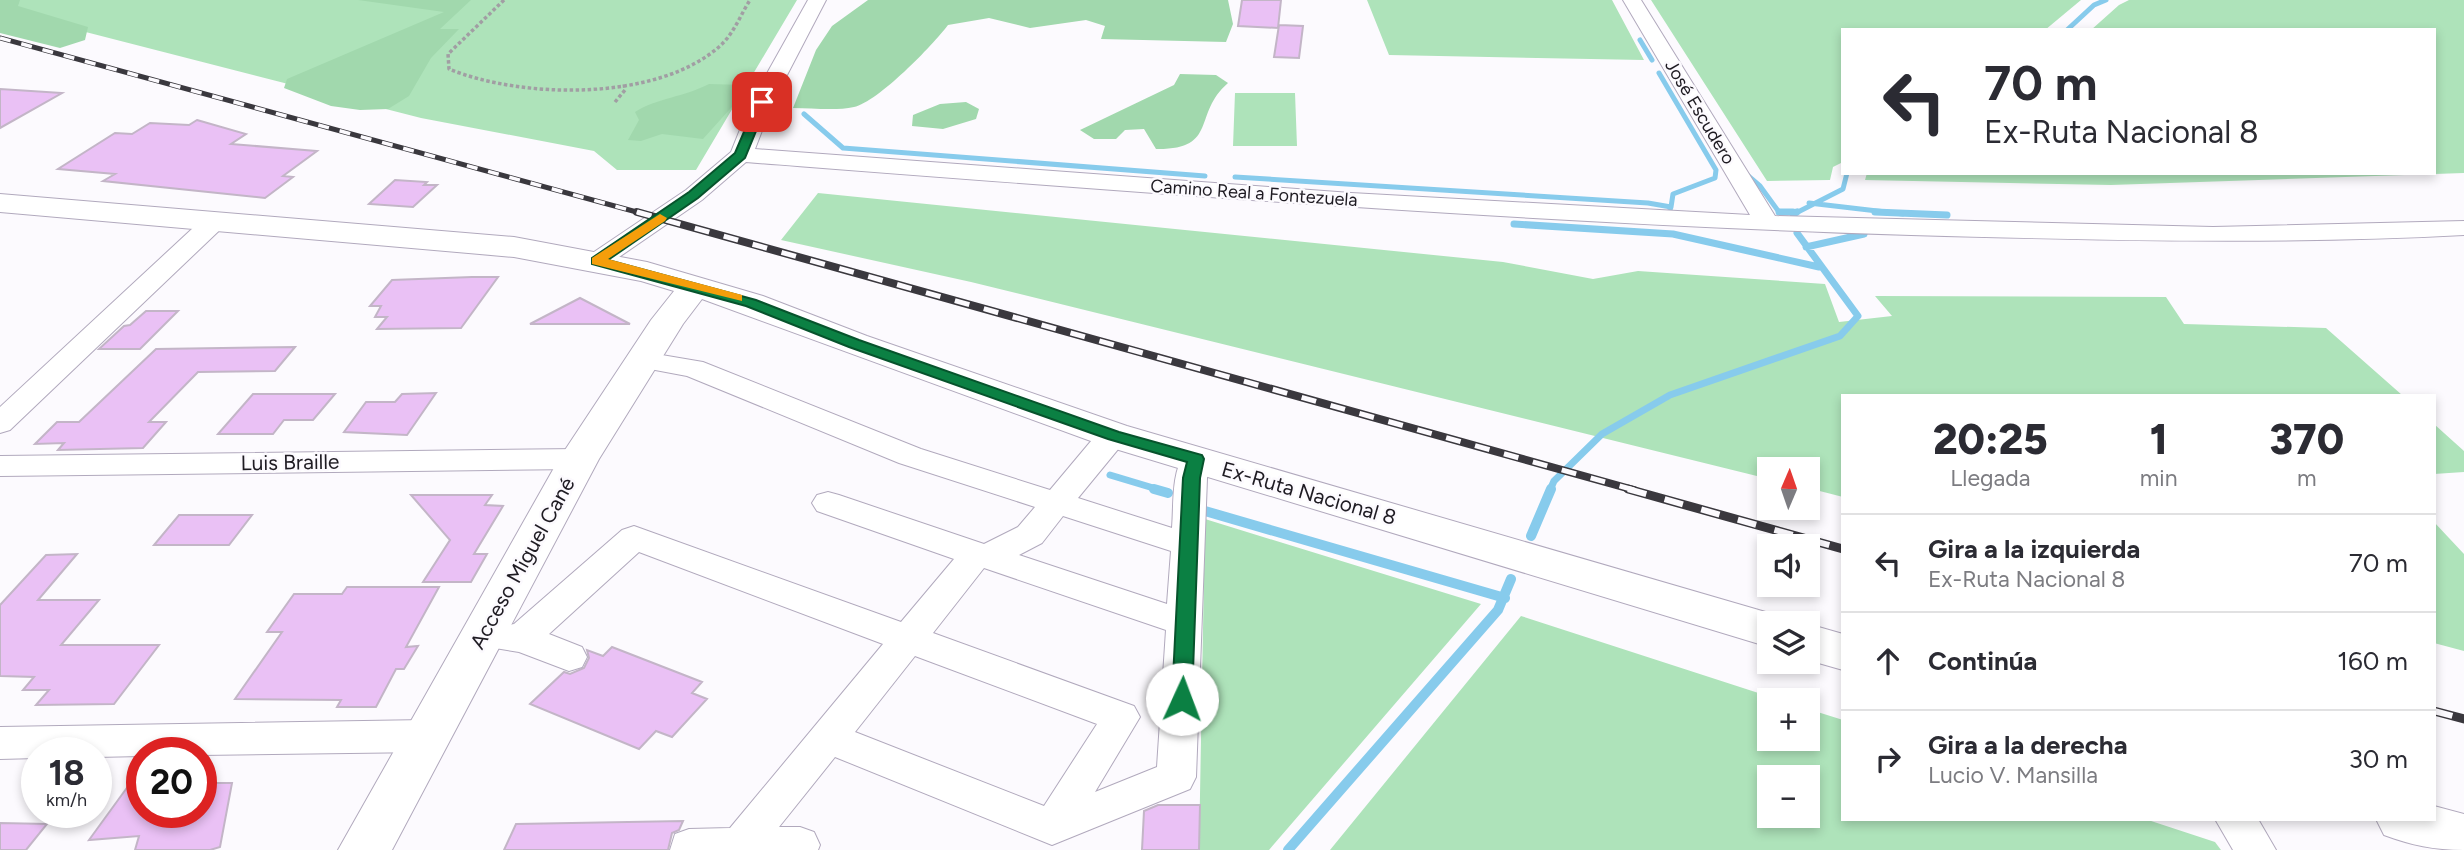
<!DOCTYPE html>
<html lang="es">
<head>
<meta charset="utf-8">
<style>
  body { margin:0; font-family:Figtree,sans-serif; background:#f7f7f7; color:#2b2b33; height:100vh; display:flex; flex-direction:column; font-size:26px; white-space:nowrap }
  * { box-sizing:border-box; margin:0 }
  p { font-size:23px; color:#7c7c81 }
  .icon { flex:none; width:38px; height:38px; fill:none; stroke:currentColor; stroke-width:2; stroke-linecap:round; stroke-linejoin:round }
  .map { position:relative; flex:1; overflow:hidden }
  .details { position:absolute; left:1841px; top:394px; width:595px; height:427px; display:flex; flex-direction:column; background:#fff; border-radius:0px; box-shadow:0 4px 10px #0003 }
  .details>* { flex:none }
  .hud { position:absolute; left:1841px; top:28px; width:595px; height:147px; border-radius:0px; box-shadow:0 4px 10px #0003; background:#fff; color:#2b2b33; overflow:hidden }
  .needle { width:46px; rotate:2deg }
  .tools { position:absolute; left:1757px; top:457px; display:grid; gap:14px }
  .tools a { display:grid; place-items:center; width:63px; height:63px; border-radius:0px; background:#fff; box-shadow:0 4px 10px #0003; font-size:35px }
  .speed { position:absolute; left:21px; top:737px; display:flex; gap:14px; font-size:35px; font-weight:700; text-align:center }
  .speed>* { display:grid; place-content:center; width:91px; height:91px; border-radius:50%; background:#fff; box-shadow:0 4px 10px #0003; line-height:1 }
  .speed small { font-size:18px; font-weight:400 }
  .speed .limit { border:10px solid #d22; background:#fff; color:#111 }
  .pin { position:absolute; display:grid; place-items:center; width:60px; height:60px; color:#fff; margin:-30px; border-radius:14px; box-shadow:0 4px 10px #0006 }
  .me { position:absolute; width:77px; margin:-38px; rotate:2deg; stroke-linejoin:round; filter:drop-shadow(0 0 5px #0008) }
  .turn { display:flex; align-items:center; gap:24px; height:147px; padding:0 28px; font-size:32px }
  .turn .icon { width:91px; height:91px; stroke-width:2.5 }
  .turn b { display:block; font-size:49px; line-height:60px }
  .eta { display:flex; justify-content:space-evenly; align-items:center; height:119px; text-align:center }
  .eta b { font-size:42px; font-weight:800; line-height:49px }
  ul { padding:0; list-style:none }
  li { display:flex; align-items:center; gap:21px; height:98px; padding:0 28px; border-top:2px solid #e1e1e2 }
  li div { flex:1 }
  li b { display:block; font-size:26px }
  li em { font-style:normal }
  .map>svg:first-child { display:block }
</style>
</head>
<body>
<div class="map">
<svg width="2464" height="850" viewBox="0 0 2464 850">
  <rect width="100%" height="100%" fill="#fcfafe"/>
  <!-- green -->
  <path fill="#aee3ba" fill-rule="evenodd" d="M 0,0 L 797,0 L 696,170 L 617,170 L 594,151 L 421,118 L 0,10 Z
    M 1367,0 L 1612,0 L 1644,60 L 1389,55 Z
    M 1651,0 L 2081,0 L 2045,30 L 1843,30 L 1843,162 L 1833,167 L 1830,180 L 1767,181 Z
    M 2129,0 L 2464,0 L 2464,173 L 2111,185 L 1865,180 L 1867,173 L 2434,173 L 2434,30 L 2091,30 L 2119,5 Z
    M 1235,93 L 1295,93 L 1297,146 L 1233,146 Z
    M 818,193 L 1503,262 L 1593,279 L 1638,271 L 1825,284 L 1839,322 L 1892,316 L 1875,296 L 2166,297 L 2184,324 L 2326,328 L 2402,395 L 1843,396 L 1843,497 L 1808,488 L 1808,469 L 1769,469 L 1769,479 L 971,282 L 781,240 Z
    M 2434,424 L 2464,451 L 2464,472 L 2434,474 Z
    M 1205,519 L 1481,604 L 1269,850 L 1199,850 Z
    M 2434,522 L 2464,554 L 2464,651 L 2434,643 Z
    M 1521,616 L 1780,700 L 1769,700 L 1769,738 L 1808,738 L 1808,709 L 1843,720 L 1843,819 L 2145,819 L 2215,842 L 2221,850 L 1330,850 ZM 1769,777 L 1808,777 L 1808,816 L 1769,816 Z"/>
  <!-- forest -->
  <path fill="#a1d8ad" d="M 0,0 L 20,0 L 18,6 L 88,27 L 85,40 L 60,48 L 0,33 Z
    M 358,0 L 471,0 L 440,29 L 459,29 L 431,58 L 409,96 L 388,109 L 360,110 L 331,106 L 284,88 L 287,79 L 444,12 Z
    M 868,0 L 1228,0 L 1233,24 L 1226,42 L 1101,39 L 1105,26 L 1086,20 L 1030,28 L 989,18 L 948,25 C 933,45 878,102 854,107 C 836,111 812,108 793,108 L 816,50 L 832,26 Z
    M 1180,74 L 1216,75 L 1228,83 C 1192,114 1219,150 1156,149 L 1144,129 L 1125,130 L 1116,139 L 1094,139 L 1080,130 L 1174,85 Z
    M 709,84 L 745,85 L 749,88 L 703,139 L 662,134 L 641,141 L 628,140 L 639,120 L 635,112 C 657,98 684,97 709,84 Z
    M 966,102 L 979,109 L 976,119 L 943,129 L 912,126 L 913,115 L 940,104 Z"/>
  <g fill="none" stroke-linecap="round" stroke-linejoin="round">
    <!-- stream-far2 -->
    <path stroke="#87cbec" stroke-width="5" d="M 2067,30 L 2094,5 L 2106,0
      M 1640,40 L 1652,60
      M 1659,73 L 1716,170 L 1715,178 L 1673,194 L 1671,207
      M 775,99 L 772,106 L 785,111
      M 804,114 L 843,148 L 1205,176
      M 1746,174 L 1760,186 L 1779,212 L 1793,212
      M 1235,177 L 1648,203 L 1671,207 L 1670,210
      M 1809,203 L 1903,214
      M 1794,214 L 1843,189 L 1847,173"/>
    <!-- stream-far1 -->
    <path stroke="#87cbec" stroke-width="7" d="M 1779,212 L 1793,212
      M 1875,212 L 1947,215
      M 1793,214 L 1797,212
      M 1514,224 L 1673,234 L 1819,267
      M 1806,247 L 1864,234
      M 1110,475 L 1160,490
      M 1550,490 L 1554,481 L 1602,434 L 1670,395 L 1840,336 L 1858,316 L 1797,233"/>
    <!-- stream -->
    <path stroke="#87cbec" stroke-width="10" d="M 1154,489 L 1168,493
      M 1205,511 L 1505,598
      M 1531,536 L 1551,489
      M 1288,850 L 1498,610 L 1511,579"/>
  </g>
  <!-- building -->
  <path fill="#eac1f5" stroke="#c3b5c7" stroke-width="2" d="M 1242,0 L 1281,0 L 1278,28 L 1238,26 Z
    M 1279,25 L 1303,26 L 1299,58 L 1274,57 Z
    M 0,89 L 62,93 L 0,128 Z
    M 197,120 L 246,134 L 231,144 L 317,151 L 283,176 L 293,177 L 265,198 L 103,181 L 115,174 L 58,169 L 115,133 L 132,134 L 150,123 L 189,125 Z
    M 395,180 L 427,182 L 424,185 L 437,185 L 413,207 L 369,204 Z
    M 472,277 L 498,277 L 461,328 L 377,329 L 387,317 L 375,317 L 381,306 L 370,306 L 392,280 Z
    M 580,298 L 630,324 L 530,324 Z
    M 146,311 L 178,311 L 140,349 L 99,349 L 124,326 L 130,325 Z
    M 295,347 L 275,371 L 198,372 L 149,422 L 166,422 L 143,448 L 58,450 L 64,443 L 35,444 L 57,422 L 79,422 L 156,349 Z
    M 436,393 L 407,435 L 344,432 L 366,402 L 395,402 L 402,394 Z
    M 253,394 L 335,394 L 313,420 L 284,420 L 273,434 L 218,434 Z
    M 411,495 L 492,495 L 485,505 L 503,506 L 474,554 L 487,554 L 471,582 L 423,582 L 450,540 Z
    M 179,515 L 252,515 L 229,545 L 154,545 Z
    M 77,554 L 38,600 L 99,600 L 61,645 L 159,645 L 114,704 L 36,705 L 49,690 L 23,690 L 34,677 L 0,676 L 0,605 L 46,555 Z
    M 347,587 L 439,587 L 406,647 L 418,646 L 404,669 L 396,669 L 376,707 L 337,707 L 341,700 L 235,699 L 282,632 L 267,632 L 294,594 L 342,594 Z
    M 612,647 L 702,682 L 692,693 L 707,699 L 672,737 L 656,731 L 639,749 L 530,704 L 564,672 L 570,674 L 584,668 L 589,658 L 587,650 L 603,656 Z
    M 142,767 L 142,812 L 201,812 L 201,783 L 232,783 L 220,847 L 210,850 L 135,850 L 139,836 L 89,840 Z
    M 1158,805 L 1200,805 L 1199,850 L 1142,850 L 1144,811 Z
    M 683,821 L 679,830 L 672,833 L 668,850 L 504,850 L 516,824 Z
    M 0,823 L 47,824 L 26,850 L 0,850 Z"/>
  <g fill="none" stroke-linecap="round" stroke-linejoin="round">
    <defs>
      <path id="minor" d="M 808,0 L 826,0 L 773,102 L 755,149 L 1351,193 L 1750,215 L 1623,0 L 1641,0 L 1775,216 L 2213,227 L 2464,221 L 2464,235 C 2280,245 2095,240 1911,235 C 1523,223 1134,192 746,162 L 702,200 L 606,266 L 588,266 L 584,261 L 588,256 L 686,190 L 731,152 L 751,102 Z
        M 216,213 L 225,215 L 228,220 L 225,225 L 10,430 L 0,433 L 0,407 L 207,215 Z
        M 644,352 L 703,362 L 921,449 L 1050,490 L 1102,428 L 1113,425 L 1124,428 L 1128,435 L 1124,442 L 1078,498 L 1172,528 C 1174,503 1171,474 1185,452 L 1196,449 L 1207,452 L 1211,459 L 1207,478 L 1196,777 L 1190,789 L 1052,845 L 835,757 L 779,827 L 800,827 L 814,832 L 820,845 L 818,850 L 670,850 L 675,834 L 689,829 L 730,828 L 883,644 L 639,552 L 549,634 L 582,647 L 587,657 L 582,667 L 569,671 L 519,652 L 495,648 L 489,638 L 495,628 L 514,624 L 622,530 L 634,526 L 901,622 L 954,559 L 817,511 L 812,503 L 817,495 L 828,492 L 839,495 L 984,544 L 1018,527 L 1035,507 L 899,463 L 687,376 L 634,366 L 630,360 L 634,354 ZM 1063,516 L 1171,551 L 1167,604 L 1019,555 L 1042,543 ZM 984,568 L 1166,630 L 1157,767 L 1095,792 L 1140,717 L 1134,706 L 933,633 ZM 915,656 L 1097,724 L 1044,806 L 855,732 Z
        M 579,449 L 590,452 L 594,459 L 590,466 L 579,469 L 0,476 L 0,456 Z
        M 426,720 L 439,725 L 445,736 L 439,747 L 426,752 L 201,755 L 201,752 L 142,752 L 142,756 L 96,757 L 96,752 L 37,752 L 37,758 L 0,759 L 0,727 Z
        M 2215,819 L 2258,819 L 2276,850 L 2233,850 Z"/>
      <path id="major" d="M 0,194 L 514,237 L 647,262 L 763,296 L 867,336 L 1127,426 L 1769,613 L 1785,618 L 1788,623 L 1769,623 L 1769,647 L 1099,444 L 702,299 L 683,324 L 599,459 L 392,850 L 338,850 L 559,459 L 651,320 L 674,291 L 641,281 L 514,257 L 0,212 Z
        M 1808,624 L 1843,634 L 1843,670 L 1808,660 Z
        M 2434,806 L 2464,814 L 2464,850 C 2434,850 2411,845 2384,835 L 2376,819 L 2434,819 Z"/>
    </defs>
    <!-- minor casing -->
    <use href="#minor" stroke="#b1a9bd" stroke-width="2"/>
    <!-- major casing -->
    <use href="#major" stroke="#b1a9bd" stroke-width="2"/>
    <!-- path -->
    <path stroke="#a19ea3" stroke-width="3.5" stroke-dasharray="3.5 2.5" stroke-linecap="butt" d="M 504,0 L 448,54 L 449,69 C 522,99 659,102 721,45 C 734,33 741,14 750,0
      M 615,102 L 625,90 L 624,83"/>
    <!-- minor -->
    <use href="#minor" fill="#fff" fill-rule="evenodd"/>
    <!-- major -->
    <use href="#major" fill="#fff" fill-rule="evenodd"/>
    <defs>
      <path id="rail-far2" d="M 0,38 L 644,214"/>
      <path id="rail-far1" d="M 637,212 L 1634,490"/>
      <path id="rail" d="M 1628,489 L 1843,549
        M 2434,711 L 2464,719"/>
    </defs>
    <!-- rail-far2 casing -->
    <use href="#rail-far2" stroke="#3a383e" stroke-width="5"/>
    <!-- rail-far1 casing -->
    <use href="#rail-far1" stroke="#3a383e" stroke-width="8"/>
    <!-- rail casing -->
    <use href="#rail" stroke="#3a383e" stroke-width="9"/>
    <!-- rail-far2 -->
    <use href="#rail-far2" stroke="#fcfafe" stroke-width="3.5" stroke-dasharray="11" stroke-linecap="butt"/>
    <!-- rail-far1 -->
    <use href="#rail-far1" stroke="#fcfafe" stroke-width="5" stroke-dasharray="15" stroke-linecap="butt"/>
    <!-- rail -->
    <use href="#rail" stroke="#fcfafe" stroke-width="6" stroke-dasharray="19" stroke-linecap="butt"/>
  </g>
  <!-- route -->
  <path fill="#0b8043" stroke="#07532c" stroke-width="2" d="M 758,99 L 768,102 L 745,158 L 698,198 L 608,260 L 756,300 L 859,340 L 1119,432 L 1202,455 L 1204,459 L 1200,478 L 1192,699 L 1189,705 L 1175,705 L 1172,699 L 1183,478 L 1187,462 L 1108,439 L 849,347 L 746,306 L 592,264 L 592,258 L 689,192 L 735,153 Z"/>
  <!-- slow -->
  <path fill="#f59e0b" d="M 660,214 L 667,218 L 665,221 L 608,259 L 742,295 L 742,301 L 592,264 L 592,258 Z"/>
  <g text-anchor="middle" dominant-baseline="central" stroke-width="5" stroke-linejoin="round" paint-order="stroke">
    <!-- far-street labels -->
    <g font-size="18" fill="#1e1b22" stroke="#fcfafe">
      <text transform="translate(1700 112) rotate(59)">José Escudero</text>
      <text transform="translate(1254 193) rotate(4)">Camino Real a Fontezuela</text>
    </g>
    <!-- street labels -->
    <g font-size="21" fill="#1e1b22" stroke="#fcfafe">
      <text transform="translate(290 462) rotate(-1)">Luis Braille</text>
      <text transform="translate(1309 493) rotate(16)">Ex-Ruta Nacional 8</text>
      <text transform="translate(522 563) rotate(-61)">Acceso Miguel Cané</text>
    </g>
  </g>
</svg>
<div class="tools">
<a><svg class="needle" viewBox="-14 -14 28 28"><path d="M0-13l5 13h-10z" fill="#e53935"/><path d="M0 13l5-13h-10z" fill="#7c7c81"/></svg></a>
<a><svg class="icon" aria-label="sound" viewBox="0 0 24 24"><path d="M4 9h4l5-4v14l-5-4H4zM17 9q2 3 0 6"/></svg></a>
<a><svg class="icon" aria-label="layers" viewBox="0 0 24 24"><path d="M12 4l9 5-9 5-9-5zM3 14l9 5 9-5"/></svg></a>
<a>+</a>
<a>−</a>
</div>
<div class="speed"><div>18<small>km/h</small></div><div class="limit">20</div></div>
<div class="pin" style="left:762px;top:102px;background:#d93025"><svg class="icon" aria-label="arrive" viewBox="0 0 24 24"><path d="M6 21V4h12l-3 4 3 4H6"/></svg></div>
<svg class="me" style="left:1182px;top:699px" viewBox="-20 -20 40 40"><circle r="19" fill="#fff"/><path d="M0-13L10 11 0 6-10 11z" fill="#0b8043"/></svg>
<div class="hud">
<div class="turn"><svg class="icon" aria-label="left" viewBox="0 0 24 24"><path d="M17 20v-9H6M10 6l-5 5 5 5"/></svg><div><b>70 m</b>Ex-Ruta Nacional 8</div></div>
</div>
<section class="details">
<div class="eta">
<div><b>20:25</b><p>Llegada</p></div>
<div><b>1</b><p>min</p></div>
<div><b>370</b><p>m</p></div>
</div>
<ul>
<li><svg class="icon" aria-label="left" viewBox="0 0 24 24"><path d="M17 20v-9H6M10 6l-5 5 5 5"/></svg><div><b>Gira a la izquierda</b><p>Ex-Ruta Nacional 8</p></div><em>70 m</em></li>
<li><svg class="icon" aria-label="ahead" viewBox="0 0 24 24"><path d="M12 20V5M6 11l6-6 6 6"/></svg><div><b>Continúa</b></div><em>160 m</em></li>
<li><svg class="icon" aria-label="right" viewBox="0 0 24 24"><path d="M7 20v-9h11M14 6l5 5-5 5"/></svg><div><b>Gira a la derecha</b><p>Lucio V. Mansilla</p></div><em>30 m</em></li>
</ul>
</section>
</div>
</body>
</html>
